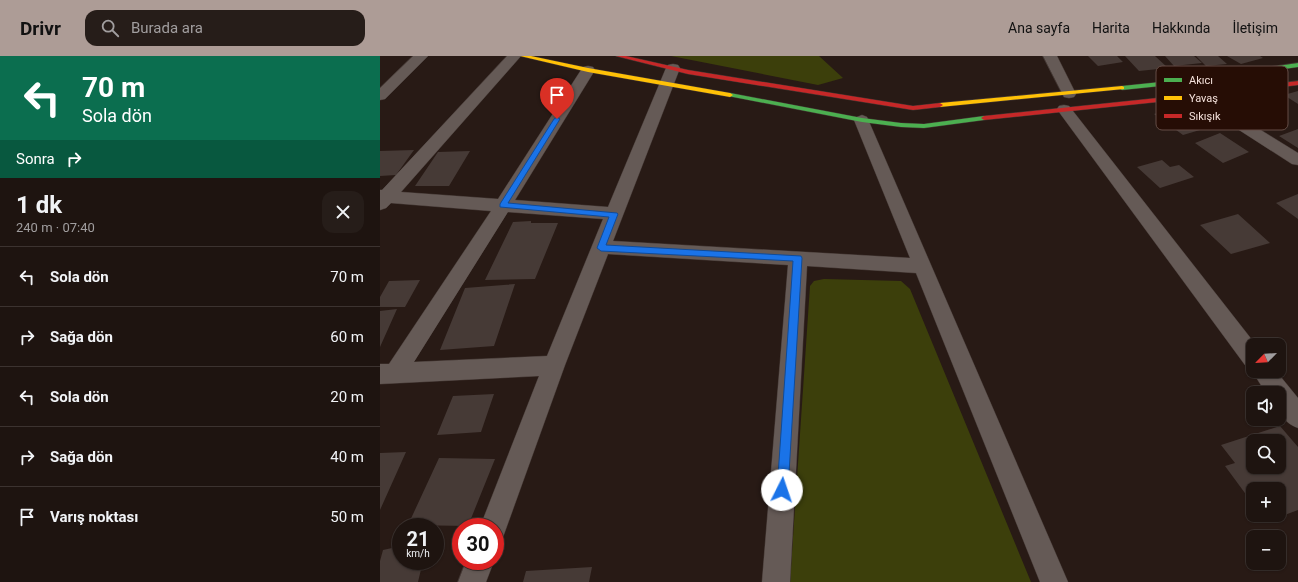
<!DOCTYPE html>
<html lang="tr">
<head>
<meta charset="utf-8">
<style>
  body { margin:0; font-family:Roboto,sans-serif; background:#261d19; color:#f1f3f6; height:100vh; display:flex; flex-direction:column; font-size:15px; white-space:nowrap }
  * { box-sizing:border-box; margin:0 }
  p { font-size:13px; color:#a19e9f }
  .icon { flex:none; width:22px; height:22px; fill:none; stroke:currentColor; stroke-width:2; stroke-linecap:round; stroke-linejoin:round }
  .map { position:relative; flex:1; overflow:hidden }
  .details { display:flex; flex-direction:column; background:#1e1410; width:380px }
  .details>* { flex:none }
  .hud { background:#0b6e4f; color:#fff; overflow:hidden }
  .needle { width:26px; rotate:246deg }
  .buttons { position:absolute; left:866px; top:282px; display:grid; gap:8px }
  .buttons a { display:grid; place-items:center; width:40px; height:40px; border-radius:8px; background:#1e1410; box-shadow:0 1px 3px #0004,0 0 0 1px #3c3330; font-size:20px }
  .speed { position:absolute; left:12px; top:462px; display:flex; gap:8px; font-size:20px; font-weight:700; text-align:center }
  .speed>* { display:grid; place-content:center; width:52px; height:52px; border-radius:50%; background:#1e1410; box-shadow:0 1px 3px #0004,0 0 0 1px #3c3330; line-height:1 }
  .speed small { font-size:10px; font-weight:400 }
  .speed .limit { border:6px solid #d22; background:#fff; color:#111 }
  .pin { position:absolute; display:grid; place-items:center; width:34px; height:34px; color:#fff; margin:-41px -17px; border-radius:50% 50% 50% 0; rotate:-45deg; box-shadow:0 0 4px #0007 }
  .pin .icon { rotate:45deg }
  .me { position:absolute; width:44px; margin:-22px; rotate:4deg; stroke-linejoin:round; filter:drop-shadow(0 0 3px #0008) }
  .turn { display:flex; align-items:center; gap:14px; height:84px; padding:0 16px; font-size:18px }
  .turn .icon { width:52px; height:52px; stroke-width:2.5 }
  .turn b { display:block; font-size:28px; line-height:34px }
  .then { display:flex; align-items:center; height:38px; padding:0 16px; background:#0003; gap:8px; font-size:15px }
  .round { display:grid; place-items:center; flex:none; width:42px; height:42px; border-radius:12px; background:#261d19 }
  .headline { display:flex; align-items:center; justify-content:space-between; height:68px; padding:0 16px }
  h1 { font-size:24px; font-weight:700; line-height:30px }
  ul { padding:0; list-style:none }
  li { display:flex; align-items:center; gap:12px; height:60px; padding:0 16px; border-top:1px solid #3c3330 }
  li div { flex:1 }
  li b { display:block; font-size:15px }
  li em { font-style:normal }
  header { display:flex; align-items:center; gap:24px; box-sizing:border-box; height:56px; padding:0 20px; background:#ad9c96; color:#111 }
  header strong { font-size:19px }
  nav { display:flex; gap:22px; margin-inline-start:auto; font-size:14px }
  .search { width:280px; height:36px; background:#261d19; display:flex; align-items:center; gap:10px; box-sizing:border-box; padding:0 14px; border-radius:12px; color:#a19e9f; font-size:15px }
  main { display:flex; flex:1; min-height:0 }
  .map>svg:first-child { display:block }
</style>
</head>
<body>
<header>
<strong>Drivr</strong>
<div class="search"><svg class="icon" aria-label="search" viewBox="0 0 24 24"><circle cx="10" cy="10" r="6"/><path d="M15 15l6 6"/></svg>Burada ara</div>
<nav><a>Ana sayfa</a><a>Harita</a><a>Hakkında</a><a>İletişim</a></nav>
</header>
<main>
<section class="details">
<div class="hud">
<div class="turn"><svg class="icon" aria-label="left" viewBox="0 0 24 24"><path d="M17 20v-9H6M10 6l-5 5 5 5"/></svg><div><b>70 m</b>Sola dön</div></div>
<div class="then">Sonra<svg class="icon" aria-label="right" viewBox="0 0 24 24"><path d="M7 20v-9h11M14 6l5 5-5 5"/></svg></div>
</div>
<div class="headline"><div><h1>1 dk</h1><p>240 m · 07:40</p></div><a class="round"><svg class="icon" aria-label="close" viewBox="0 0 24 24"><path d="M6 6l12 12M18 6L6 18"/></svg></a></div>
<ul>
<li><svg class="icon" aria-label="left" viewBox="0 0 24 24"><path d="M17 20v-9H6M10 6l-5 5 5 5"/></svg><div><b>Sola dön</b></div><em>70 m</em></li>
<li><svg class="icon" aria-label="right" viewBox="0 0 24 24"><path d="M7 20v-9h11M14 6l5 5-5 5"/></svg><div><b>Sağa dön</b></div><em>60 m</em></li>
<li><svg class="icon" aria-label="left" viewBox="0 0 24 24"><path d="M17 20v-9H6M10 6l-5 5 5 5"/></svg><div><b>Sola dön</b></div><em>20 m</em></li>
<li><svg class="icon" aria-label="right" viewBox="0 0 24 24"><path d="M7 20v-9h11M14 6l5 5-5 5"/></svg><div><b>Sağa dön</b></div><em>40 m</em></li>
<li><svg class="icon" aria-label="arrive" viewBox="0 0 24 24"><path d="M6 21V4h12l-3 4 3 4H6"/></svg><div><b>Varış noktası</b></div><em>50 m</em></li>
</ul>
</section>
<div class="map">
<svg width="918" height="526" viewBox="0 0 918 526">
  <rect width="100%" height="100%" fill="#281a15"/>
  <!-- green -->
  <path fill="#3c3f0b" d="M 291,0 L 439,0 L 463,22 L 438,29 Z
    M 444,223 L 521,225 L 530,233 L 651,526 L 410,526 L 430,230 L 434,225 Z"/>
  <!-- building -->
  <path fill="#463a36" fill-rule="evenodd" d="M 708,0 L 737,0 L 743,6 L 718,10 Z
    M 745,0 L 775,0 L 788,12 L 759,15 Z
    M 785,0 L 814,0 L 822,7 L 794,10 Z
    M 816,0 L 838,0 L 847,8 L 826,10 Z
    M 847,0 L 880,0 L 883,2 L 861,8 Z
    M 918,35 L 918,48 L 904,39 Z
    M 790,53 L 820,74 L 803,79 L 774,58 Z
    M 918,73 L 918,92 L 899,80 Z
    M 840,77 L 869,96 L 843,107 L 815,87 Z
    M 34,94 L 16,119 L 0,120 L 0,95 Z
    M 90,95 L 69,130 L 35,130 L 58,96 Z
    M 782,104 L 790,111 L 799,109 L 814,121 L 780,132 L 757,111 Z
    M 918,138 L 918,163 L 896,147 Z
    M 858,158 L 890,187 L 851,198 L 820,169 Z
    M 151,165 L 151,167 L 178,167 L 155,223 L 105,224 L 133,166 Z
    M 40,224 L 25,251 L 0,251 L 0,241 L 9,225 Z
    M 135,228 L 114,290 L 60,294 L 85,232 Z
    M 17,253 L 0,291 L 0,255 Z
    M 114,338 L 101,376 L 57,379 L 73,340 Z
    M 900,370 L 918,391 L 918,454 L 886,466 L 881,459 L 899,459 L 899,433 L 873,433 L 873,448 L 845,410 L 855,407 L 841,389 ZM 873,385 L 899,385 L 899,411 L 873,411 Z
    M 26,396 L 0,454 L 0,397 Z
    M 59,402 L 115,403 L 88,470 L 28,469 Z
    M 21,490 L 21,505 L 43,505 L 38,526 L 0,526 L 0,505 L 3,494 Z
    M 212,511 L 209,526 L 143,526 L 146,515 Z"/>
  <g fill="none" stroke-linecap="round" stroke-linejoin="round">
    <defs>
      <path id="street" d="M 33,0 L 48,0 L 5,43 L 0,44 L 0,32 Z
        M 127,0 L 141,0 L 21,136 L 118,143 L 201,14 L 203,11 L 208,10 L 213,11 L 215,14 L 135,144 L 228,151 L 286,12 L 288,9 L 293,8 L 298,9 L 300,12 L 233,185 L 530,202 L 474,64 L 477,61 L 482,59 L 487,61 L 688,526 L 660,526 L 536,217 L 427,210 L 410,526 L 382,526 L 408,209 L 228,198 L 185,309 L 123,481 L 115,484 L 115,471 L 100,471 L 159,320 L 0,328 L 0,308 L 9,308 L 111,155 L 11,147 L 6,152 L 0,154 L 0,134 L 2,134 ZM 128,156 L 223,163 L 167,300 L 34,306 Z
        M 663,0 L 677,0 L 696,38 L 694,41 L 689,42 L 684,41 Z
        M 816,36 L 821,37 L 918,97 L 918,109 L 912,108 L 811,43 L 809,40 L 811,37 Z
        M 684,49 L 689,50 L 876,289 L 873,289 L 873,312 L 865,309 L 679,56 L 677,53 L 679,50 Z
        M 873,312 L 873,315 L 896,315 L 918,342 L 918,372 C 900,365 899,354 899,337 L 886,337 L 872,315 Z
        M 86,505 L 114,505 L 106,526 L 78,526 Z"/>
      <path id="fast" d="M 918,7 L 918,11 L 800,28 L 742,34 L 739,32 L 742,30 L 800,24 Z
        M 350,37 L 482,62 L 521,67 L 544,68 L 604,60 L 607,62 L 604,64 L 544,72 L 521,71 L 482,66 L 348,40 L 347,39 Z"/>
      <path id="slow" d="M 140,0 L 151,0 L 208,12 L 350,37 L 353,39 L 350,41 L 208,16 Z
        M 742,30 L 744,31 L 744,33 L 560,51 L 557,49 L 560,47 Z"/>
      <path id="jam" d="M 236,0 L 246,0 L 308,14 L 533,50 L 560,47 L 563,49 L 560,51 L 533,54 L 308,18 Z
        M 918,25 L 918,29 L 816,42 L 604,64 L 601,62 L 604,60 L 816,38 Z"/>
    </defs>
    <!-- street casing -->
    <use href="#street" stroke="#423632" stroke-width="1"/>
    <!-- fast casing -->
    <use href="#fast" stroke="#423632" stroke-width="1"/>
    <!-- slow casing -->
    <use href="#slow" stroke="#423632" stroke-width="1"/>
    <!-- jam casing -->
    <use href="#jam" stroke="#423632" stroke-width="1"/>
    <!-- street -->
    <use href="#street" fill="#655a56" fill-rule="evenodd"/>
    <!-- fast -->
    <use href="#fast" fill="#4caf50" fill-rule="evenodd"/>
    <!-- slow -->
    <use href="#slow" fill="#ffc107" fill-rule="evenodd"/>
    <!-- jam -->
    <use href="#jam" fill="#c62828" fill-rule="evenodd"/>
  </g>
  <!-- route -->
  <path fill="#1a73e8" stroke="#114b97" d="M 177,61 L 180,63 L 128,147 L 237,157 L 238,158 L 226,189 L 421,200 L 422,202 L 408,434 L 406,437 L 402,439 L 398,437 L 397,434 L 413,205 L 221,195 L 217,192 L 229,161 L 120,151 L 120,148 L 174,63 Z"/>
  <!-- legend -->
  <rect x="776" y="10" width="132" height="64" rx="6" fill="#260d05" stroke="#644d46" stroke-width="1"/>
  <rect x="784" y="22" width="18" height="4" fill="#4caf50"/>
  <rect x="784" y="40" width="18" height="4" fill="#ffc107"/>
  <rect x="784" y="58" width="18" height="4" fill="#c62828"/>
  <g font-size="11" fill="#f5e2dc">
    <text x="809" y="28">Akıcı</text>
    <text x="809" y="46">Yavaş</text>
    <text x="809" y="64">Sıkışık</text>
  </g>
</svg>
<div class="buttons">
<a><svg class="needle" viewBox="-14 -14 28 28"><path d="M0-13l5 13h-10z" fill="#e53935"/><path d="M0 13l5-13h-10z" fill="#a19e9f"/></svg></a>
<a><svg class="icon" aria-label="sound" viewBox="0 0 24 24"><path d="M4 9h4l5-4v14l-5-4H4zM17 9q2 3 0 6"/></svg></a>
<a><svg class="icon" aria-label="search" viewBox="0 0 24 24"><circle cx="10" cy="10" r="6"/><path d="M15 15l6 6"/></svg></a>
<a>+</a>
<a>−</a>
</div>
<div class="speed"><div>21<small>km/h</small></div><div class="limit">30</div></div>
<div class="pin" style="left:177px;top:63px;background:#d93025"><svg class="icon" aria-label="arrive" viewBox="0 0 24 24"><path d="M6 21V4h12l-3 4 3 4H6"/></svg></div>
<svg class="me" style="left:402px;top:434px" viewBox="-20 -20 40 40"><circle r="19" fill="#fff"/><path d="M0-13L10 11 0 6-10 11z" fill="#1a73e8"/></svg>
</div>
</main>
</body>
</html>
